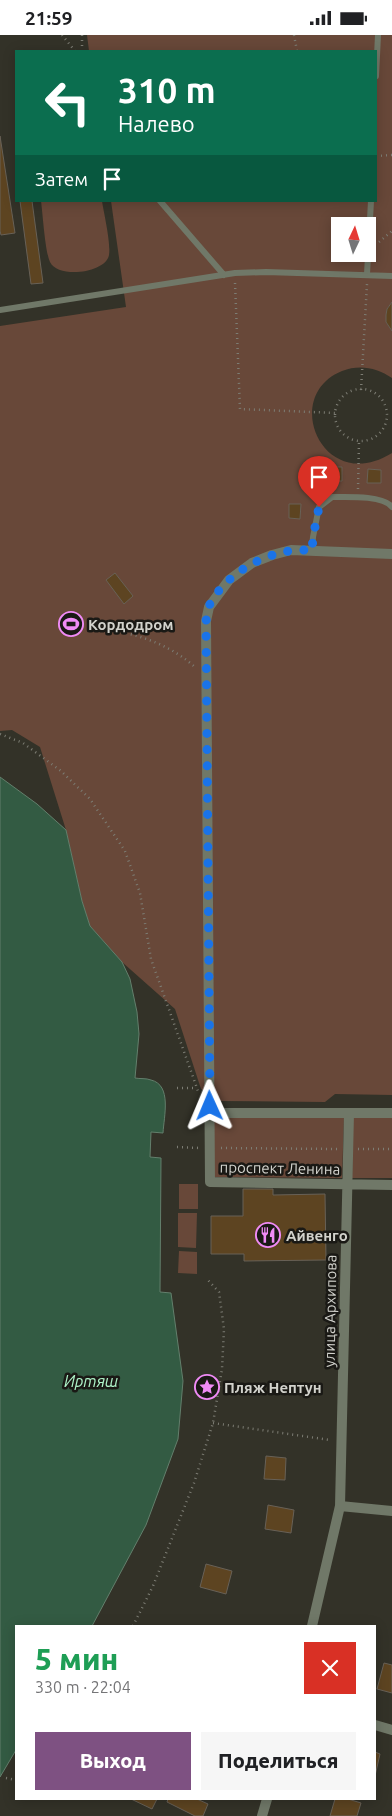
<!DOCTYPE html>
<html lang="ru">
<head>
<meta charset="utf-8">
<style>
  body { margin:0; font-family:Ubuntu,sans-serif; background:#f6f6f6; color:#202124; height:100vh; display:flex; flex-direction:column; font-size:19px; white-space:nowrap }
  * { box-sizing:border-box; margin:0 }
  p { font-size:16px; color:#757577 }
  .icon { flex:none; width:28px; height:28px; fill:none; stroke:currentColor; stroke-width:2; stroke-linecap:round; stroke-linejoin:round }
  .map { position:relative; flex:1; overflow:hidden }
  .drawer { position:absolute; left:15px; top:1590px; width:361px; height:175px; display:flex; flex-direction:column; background:#fff; border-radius:0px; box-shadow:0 2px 12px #0003 }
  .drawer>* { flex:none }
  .guide { position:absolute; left:15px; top:15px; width:362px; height:152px; border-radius:0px; box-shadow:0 2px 12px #0003; background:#0b6e4f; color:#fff; overflow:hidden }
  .needle { width:32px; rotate:4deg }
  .buttons { position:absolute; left:331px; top:182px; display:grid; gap:10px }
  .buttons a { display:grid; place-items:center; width:45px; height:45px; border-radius:0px; background:#fff; box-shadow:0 2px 12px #0003; font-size:25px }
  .pin { position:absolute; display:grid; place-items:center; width:42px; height:42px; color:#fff; margin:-51px -21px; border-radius:50% 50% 50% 0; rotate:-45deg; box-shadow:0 0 5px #0007 }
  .pin .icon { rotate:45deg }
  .me { position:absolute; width:55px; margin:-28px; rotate:359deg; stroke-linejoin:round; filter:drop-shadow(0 0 4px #0008) }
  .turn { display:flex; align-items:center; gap:18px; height:105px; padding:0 20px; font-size:22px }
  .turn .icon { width:65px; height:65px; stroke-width:2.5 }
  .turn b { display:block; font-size:35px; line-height:42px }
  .then { display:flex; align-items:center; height:48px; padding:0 20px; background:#0003; gap:10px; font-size:19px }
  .round { display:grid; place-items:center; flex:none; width:52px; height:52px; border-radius:0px; background:#f6f6f6 }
  .overview { display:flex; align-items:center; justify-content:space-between; height:85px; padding:0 20px }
  h1 { font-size:30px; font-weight:800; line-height:38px; color:#1e9e55 }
  .primary-button { display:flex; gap:10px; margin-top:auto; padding:10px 20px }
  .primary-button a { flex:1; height:58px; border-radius:0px; background:#7e5182; color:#fff; font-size:20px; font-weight:800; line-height:58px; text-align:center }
  .primary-button a+a { background:#f6f6f6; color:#202124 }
  .status { display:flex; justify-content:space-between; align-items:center; height:35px; padding:0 25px; background:#fff; direction:ltr }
  .status svg { height:14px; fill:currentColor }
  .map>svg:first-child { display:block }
</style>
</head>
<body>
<div class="status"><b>21:59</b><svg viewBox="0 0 49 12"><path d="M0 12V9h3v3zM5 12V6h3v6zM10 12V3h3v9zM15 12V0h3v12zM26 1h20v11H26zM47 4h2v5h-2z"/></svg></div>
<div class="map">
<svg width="392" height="1781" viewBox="0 0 392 1781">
  <rect width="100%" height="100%" fill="#333228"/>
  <!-- green -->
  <path fill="#684839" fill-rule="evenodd" d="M 87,0 L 392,0 L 392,267 L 387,274 L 386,280 L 386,287 L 392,296 L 392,343 C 377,333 360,329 342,336 C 280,361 323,461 392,418 L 392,1060 L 335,1059 L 325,1067 L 217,1066 L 201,1054 L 175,974 L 122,927 L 90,891 L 82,866 L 66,795 L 40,712 L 12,695 L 0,696 L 0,291 L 126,272 L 111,166 L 376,166 L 376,16 L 89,16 ZM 340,191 L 368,191 L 368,219 L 340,219 Z
    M 41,166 L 102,166 C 104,179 111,208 109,220 C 106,238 58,244 50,227 C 45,216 43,181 41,166 Z
    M 213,1082 L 344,1083 L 342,1143 L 213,1142 Z
    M 353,1083 L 392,1083 L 392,1143 L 352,1143 Z
    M 179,1149 L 198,1149 L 198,1174 L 179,1174 Z
    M 178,1178 L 197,1178 L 196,1213 L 178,1212 Z
    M 179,1216 L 197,1217 L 197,1239 L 178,1238 Z"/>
  <!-- water -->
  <path fill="#335b43" stroke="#637f6c" d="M 0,742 L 37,769 L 66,795 L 82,866 L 90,891 L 122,927 L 130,944 L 137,977 L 139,999 L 135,1043 C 140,1044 146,1043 151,1045 C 172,1050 164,1081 163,1098 L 151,1097 L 150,1122 L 161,1123 L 160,1257 L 171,1258 L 183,1346 L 178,1404 L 146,1490 L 92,1591 L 16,1591 L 16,1715 L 0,1742 Z"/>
  <!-- building -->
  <path fill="#5d4421" stroke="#686157" d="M 0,101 L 15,198 L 1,200 L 0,196 Z
    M 20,166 L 32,166 L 43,248 L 31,249 Z
    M 392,267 L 392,296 L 386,287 L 386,280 L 387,274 Z
    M 329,432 L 342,432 L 342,446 L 328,446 Z
    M 368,434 L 381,435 L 381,448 L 367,448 Z
    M 289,469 L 301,469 L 300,484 L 289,483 Z
    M 115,538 L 133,561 L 124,569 L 106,545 Z
    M 243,1154 L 273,1154 L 273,1160 L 325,1159 L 326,1225 L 244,1226 L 244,1219 L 211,1219 L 211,1181 L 243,1181 Z
    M 266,1421 L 286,1423 L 285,1445 L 264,1444 Z
    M 268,1470 L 294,1475 L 291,1498 L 265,1494 Z
    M 206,1529 L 232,1536 L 226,1559 L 200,1552 Z
    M 384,1628 L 392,1630 L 392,1658 L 377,1654 Z
    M 375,1717 L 380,1719 L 375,1741 Z
    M 131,1764 L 157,1764 L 152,1774 Z
    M 168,1764 L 197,1764 L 208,1769 L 203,1781 L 195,1781 L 167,1767 Z
    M 335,1764 L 348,1764 L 361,1768 L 357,1781 L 330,1781 Z"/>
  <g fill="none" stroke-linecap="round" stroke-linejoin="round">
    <!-- path -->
    <path stroke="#7d7d74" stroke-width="2.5" stroke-dasharray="1 4" stroke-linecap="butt" d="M 62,0 L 75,16
      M 82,0 L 82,16
      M 294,0 L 297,16
      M 376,121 L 392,120
      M 379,207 L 392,196
      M 235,248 L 240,374 L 335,378
      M335 380a26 26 0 1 1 52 0a26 26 0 1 1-52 0Z
      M 361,355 L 367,249
      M 358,454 L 359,407
      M 121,597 C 149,603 174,613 196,633
      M 0,699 L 23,708 L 61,736 L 90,764 L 125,816 L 140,858 L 151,924 L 198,1056
      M 177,1053 L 195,1053
      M 177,1112 L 200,1113
      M 221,1113 L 338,1114
      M 358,1114 L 392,1114
      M 213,1388 L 330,1405
      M 133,1591 L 153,1551 L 194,1448 L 213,1388 L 222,1334 L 224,1294 L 219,1257 L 206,1243
      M 6,1743 L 16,1745"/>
    <!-- service -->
    <path stroke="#707868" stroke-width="6" d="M 376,41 L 378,0
      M 160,166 L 224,240
      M 367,239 L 371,166
      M 0,275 L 235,238 L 266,237 L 392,241
      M 312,516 L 313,502 L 319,472 L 332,462 C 346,462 383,460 392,472"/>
    <!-- minor -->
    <path stroke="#707868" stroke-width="10" d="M 392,519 L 291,515 L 272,520 L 252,528 L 229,545 L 209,572 L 206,586 L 210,1147 L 392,1150
      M 210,1078 L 392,1078
      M 340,1471 L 392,1476
      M 312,1591 L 340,1471 L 349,1078
      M 375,1690 L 392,1695
      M 262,1781 L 267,1764"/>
  </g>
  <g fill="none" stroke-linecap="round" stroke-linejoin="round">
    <!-- route -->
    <path stroke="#1a73e8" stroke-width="9" stroke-dasharray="0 16.2" d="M 210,1071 L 206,586 C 207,581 207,576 209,571 C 223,542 258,521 289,516 C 296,514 305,515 312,516 L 313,502 L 319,472"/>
  </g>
  <!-- icons -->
  <defs>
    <symbol id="stadium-ring" viewBox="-11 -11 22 22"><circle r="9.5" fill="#1a1915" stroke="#f08bf6" stroke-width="1.5"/><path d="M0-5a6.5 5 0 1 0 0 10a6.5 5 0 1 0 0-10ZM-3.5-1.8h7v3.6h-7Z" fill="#f08bf6"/></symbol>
    <symbol id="restaurant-ring" viewBox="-11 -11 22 22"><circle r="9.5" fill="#1a1915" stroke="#f08bf6" stroke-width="1.5"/><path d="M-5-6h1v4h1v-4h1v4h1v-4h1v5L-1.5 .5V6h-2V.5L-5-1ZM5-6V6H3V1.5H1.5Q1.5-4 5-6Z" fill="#f08bf6"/></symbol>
    <symbol id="sight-ring" viewBox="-11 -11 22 22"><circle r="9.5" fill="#1a1915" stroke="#f08bf6" stroke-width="1.5"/><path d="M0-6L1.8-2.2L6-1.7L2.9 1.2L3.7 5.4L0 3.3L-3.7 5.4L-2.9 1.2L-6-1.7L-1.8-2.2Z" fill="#f08bf6"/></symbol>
  </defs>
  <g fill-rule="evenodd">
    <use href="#stadium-ring" x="57" y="575" width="28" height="28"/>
    <use href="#restaurant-ring" x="254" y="1186" width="28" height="28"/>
    <use href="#sight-ring" x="193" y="1338" width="28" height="28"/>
  </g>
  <g text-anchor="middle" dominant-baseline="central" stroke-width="5" stroke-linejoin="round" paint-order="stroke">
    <!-- poi labels -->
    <g font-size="15" font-weight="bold" fill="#d2d2cc" stroke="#1a1915" text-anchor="start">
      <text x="88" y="589">Кордодром</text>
      <text x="286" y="1200">Айвенго</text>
      <text x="224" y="1352">Пляж Нептун</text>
    </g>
    <!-- street labels -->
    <g font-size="15" fill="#d2d2cc" stroke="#1a1915">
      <text transform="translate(280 1133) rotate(1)">проспект Ленина</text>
      <text transform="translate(330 1276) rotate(-89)">улица Архипова</text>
    </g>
    <!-- water labels -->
    <g font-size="16" font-style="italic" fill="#aef3c8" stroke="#1a1915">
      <text x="91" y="1346">Иртяш</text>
    </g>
  </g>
</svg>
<div class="buttons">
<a><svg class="needle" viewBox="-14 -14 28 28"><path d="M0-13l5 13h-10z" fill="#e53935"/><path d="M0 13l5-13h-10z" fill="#757577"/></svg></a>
</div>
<div class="pin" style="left:319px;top:472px;background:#d93025"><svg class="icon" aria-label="arrive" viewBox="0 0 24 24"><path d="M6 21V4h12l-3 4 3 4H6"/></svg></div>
<svg class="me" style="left:210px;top:1071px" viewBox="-20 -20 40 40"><path d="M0-17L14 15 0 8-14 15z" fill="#1a73e8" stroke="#fff" stroke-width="4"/></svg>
<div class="guide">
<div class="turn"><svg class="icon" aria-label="left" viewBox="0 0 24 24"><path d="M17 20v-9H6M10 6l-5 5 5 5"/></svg><div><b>310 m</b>Налево</div></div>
<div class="then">Затем<svg class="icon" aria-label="arrive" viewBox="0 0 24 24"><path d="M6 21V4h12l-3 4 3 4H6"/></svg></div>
</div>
<section class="drawer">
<div class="overview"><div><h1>5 мин</h1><p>330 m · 22:04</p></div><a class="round" style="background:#d93025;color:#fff"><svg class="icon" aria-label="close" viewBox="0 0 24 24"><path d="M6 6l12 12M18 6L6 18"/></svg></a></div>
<div class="primary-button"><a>Выход</a><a>Поделиться</a></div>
</section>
</div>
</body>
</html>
